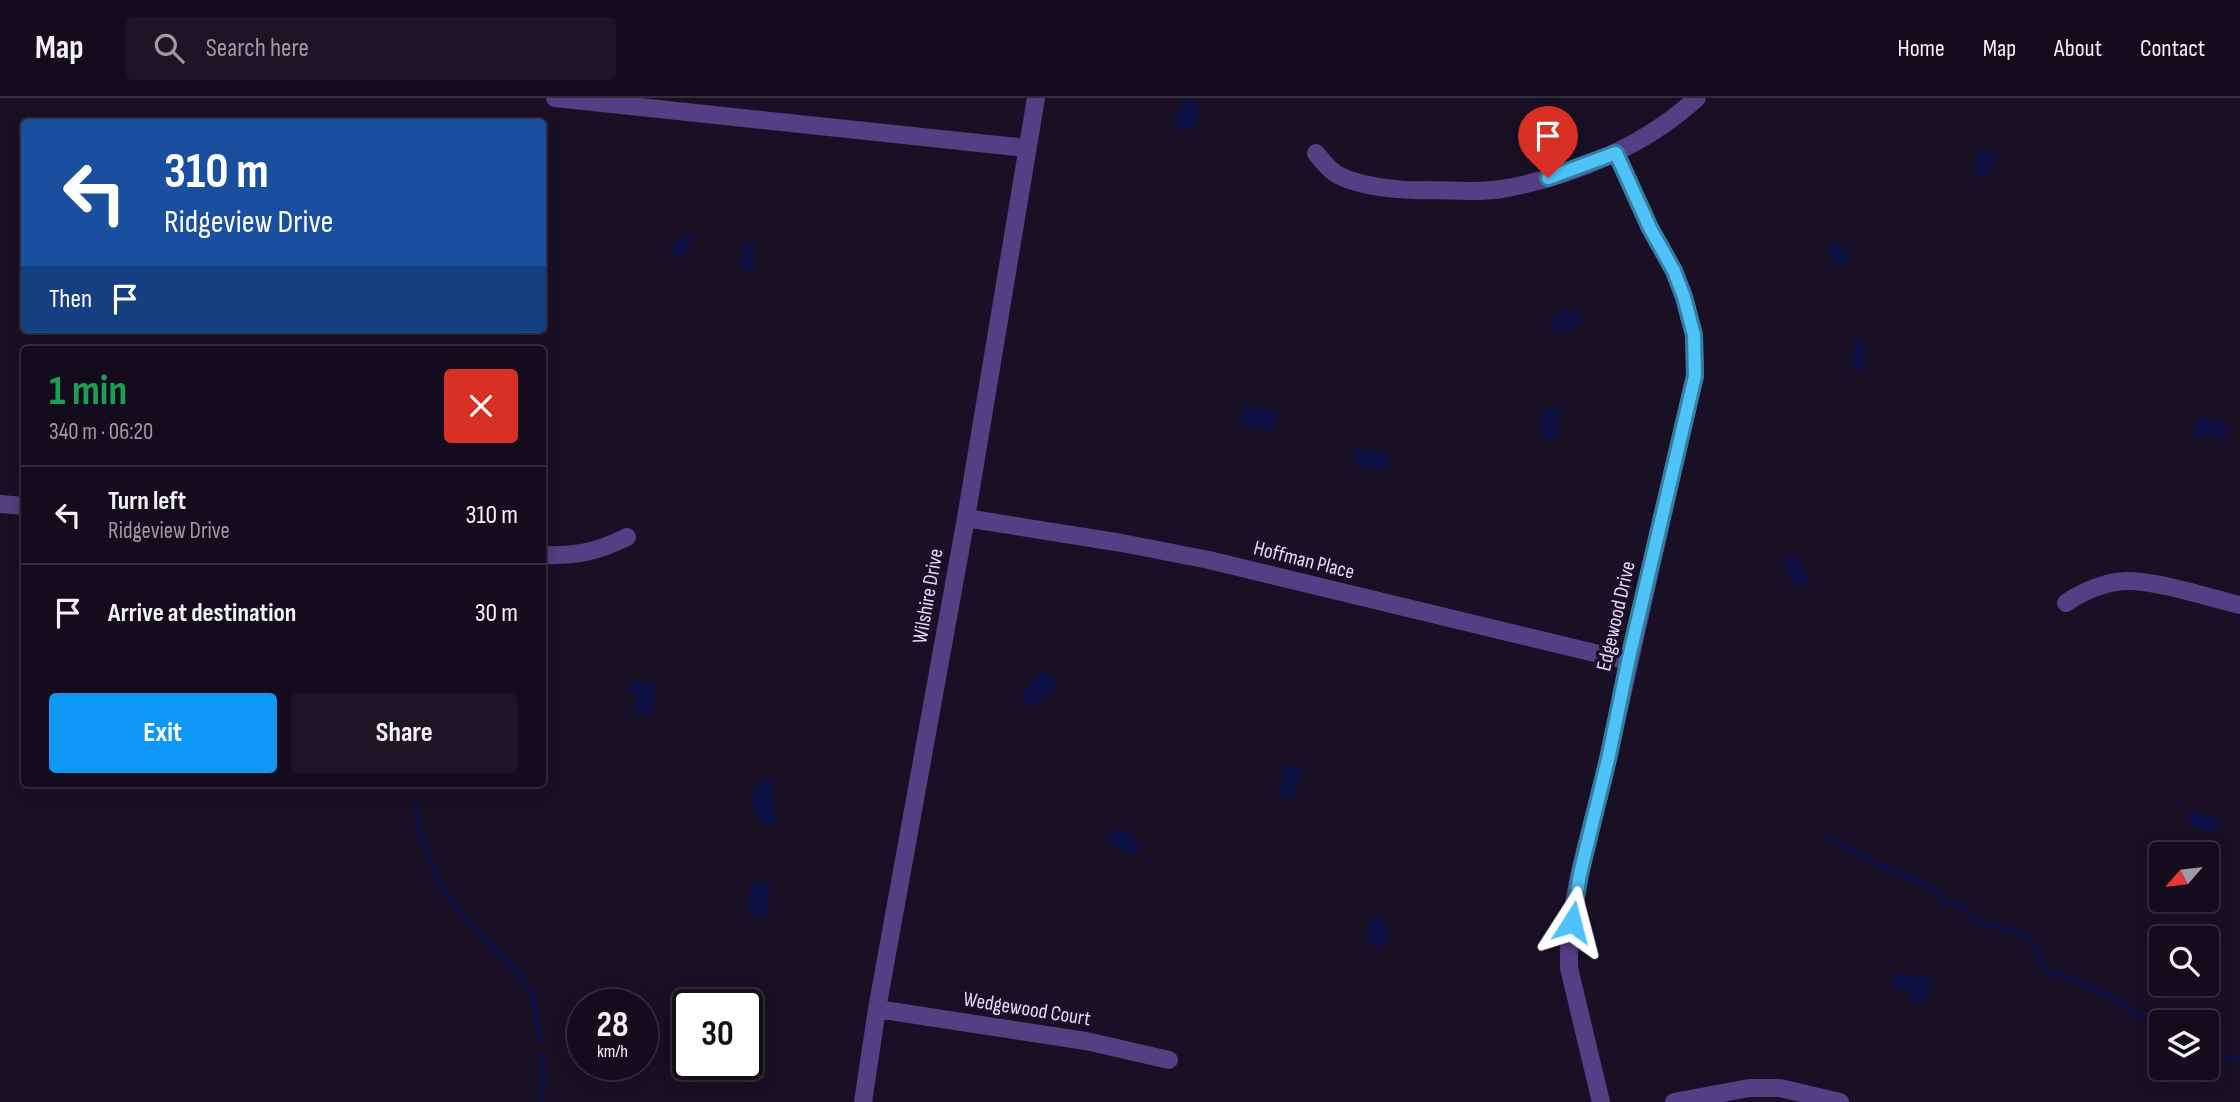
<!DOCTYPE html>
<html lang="en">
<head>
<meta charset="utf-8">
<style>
  body { margin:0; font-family:"Sofia Sans Condensed",sans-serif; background:#1d1525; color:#f1f3f6; height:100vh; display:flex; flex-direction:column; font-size:26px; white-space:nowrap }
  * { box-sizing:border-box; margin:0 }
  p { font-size:23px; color:#9d9ba3 }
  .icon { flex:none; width:38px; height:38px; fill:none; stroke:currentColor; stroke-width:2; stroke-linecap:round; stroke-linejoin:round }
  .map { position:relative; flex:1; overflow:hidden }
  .panel { position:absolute; left:21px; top:248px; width:525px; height:441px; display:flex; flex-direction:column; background:#140c1c; border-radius:7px; box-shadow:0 4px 18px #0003,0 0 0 2px #332c3b }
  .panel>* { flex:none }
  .hud { position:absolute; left:21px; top:21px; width:525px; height:214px; border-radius:7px; box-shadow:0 4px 18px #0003,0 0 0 2px #332c3b; background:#1a4fa0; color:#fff; overflow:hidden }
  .needle { width:46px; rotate:242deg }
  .buttons { position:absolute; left:2149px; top:744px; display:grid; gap:14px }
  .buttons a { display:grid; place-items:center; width:70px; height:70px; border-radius:7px; background:#140c1c; box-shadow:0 4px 18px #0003,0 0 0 2px #332c3b; font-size:35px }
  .speed { position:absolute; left:567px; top:891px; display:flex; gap:14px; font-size:35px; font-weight:700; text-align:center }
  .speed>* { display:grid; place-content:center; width:91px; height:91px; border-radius:50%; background:#140c1c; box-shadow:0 4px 18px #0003,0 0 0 2px #332c3b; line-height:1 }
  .speed small { font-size:18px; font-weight:400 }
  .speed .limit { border:4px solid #111; border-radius:10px; background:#fff; color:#111 }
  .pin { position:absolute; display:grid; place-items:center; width:60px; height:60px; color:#fff; margin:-72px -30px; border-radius:50% 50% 50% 0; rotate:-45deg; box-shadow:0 0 7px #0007 }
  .pin .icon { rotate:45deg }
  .me { position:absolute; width:77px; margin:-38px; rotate:9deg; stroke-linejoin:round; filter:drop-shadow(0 0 5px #0008) }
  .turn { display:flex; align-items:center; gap:24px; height:147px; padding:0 28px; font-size:32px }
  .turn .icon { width:91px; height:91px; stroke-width:2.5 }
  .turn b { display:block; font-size:49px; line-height:60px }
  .then { display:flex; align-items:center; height:66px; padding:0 28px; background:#0003; gap:14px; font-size:26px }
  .round { display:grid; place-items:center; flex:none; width:74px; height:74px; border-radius:7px; background:#1d1525 }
  .headline { display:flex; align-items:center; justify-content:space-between; height:119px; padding:0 28px }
  h1 { font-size:42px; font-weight:700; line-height:52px; color:#1e9e55 }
  .action { display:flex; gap:14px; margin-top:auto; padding:14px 28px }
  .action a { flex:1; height:80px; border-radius:7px; background:#0c98f4; color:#fff; font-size:28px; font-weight:700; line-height:80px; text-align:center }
  .action a+a { background:#1d1525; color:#f1f3f6 }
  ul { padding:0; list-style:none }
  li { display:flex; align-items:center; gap:21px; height:98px; padding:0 28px; border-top:2px solid #332c3b }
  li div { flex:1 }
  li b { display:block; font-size:26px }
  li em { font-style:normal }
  header { display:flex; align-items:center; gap:42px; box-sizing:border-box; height:98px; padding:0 35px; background:#140c1c; border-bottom:2px solid #332c3b }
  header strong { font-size:33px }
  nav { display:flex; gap:38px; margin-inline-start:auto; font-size:24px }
  .search { width:490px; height:63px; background:#1d1525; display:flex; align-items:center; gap:18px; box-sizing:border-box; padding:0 24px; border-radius:7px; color:#9d9ba3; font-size:26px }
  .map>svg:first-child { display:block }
</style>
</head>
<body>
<header>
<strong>Map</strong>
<div class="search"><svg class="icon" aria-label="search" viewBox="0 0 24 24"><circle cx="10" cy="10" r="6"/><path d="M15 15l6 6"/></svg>Search here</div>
<nav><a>Home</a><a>Map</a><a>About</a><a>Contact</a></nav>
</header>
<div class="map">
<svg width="2240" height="1004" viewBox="0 0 2240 1004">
  <rect width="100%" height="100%" fill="#1a1026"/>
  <!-- water -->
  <path fill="#0d1042" d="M 1188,2 L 1193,2 C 1203,18 1199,28 1183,34 L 1178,31 L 1174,21 L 1182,5 Z
    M 1984,51 L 1992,53 L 1997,58 L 1991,68 L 1989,76 L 1982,80 L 1974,75 L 1977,67 L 1975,57 L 1979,53 Z
    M 687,134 L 694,139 L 683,158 L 674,159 L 670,152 L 670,148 L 679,143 Z
    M 1833,144 L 1845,151 L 1848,158 L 1845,167 L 1836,167 L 1832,161 L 1828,148 Z
    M 742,146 L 755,147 L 754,172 L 741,172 Z
    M 1563,212 L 1566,212 L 1569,216 L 1576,212 L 1580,215 L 1583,224 C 1572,234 1546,243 1552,218 L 1557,216 L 1561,217 Z
    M 1855,242 L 1862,244 C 1867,254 1867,263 1861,273 L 1855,273 L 1850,267 L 1854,255 L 1852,246 Z
    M 1245,306 L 1278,315 L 1273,334 L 1240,325 Z
    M 1548,310 L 1557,310 L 1560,315 L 1558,339 L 1554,341 L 1544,341 L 1540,337 L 1542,315 Z
    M 2203,319 L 2208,320 L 2211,323 L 2225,325 L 2228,331 L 2227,338 L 2221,343 L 2207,336 L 2200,340 C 2194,337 2194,332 2195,326 Z
    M 1356,350 L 1379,355 L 1385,353 L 1389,370 L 1379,373 L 1352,366 Z
    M 1791,457 C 1801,460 1808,473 1809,483 L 1806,487 L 1796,487 L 1784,469 L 1785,462 Z
    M 1041,574 L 1055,580 L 1056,584 L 1053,595 L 1044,598 L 1032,610 C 1023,606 1020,601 1024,592 L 1030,590 L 1029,586 Z
    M 631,582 L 655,586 L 650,618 L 634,615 L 637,595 L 629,594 Z
    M 1286,666 L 1302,670 L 1293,701 L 1278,697 Z
    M 766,679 L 771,680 L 773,684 C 769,699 778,712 774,725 L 762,728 C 760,725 759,722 757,718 C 748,698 751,694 766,679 Z
    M 2193,713 L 2217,721 L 2219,725 L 2216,736 L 2192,728 L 2187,720 L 2189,714 Z
    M 1120,730 L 1140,745 L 1139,754 L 1130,758 L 1123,751 L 1111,746 L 1109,740 L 1110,735 Z
    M 758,784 L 765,785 L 771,791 L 767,816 L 756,819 L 747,813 L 750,788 Z
    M 1376,818 L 1382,820 L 1386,827 L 1387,844 L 1382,849 L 1373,849 L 1367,842 L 1369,822 Z
    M 1895,874 L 1930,881 L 1925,906 L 1908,903 L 1910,892 L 1892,888 Z"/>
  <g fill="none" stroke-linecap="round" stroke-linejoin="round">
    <!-- stream -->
    <path stroke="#0d1042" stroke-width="5" d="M 415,707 L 421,737 L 438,782 L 459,814 L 518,875 L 527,887 L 532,897 L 541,944
      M 1828,739 L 1873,764 L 1935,791 L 1945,805 L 1961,806 L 1976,825 L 2012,832 L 2029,841 L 2037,851 L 2042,865 L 2049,874 L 2063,878 L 2118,902 L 2136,916 L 2149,921 L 2152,926 L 2161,930
      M 2207,950 L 2233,961 L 2240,960
      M 541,1004 L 544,976 L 542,958"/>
    <!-- minor -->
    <path stroke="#553e83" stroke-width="18" d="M 555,0 L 1026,50
      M 1316,55 C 1322,63 1329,72 1338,77 C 1361,89 1401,93 1427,92 C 1451,92 1478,95 1502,91 C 1571,79 1645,48 1697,0
      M 0,406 L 24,408
      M 966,420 L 1122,445 L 1209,462 L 1628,563
      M 542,457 C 576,458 597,454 627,439
      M 2066,505 C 2081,494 2107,483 2127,483 C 2159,483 2207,499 2240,507
      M 877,911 L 1086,943 L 1169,962
      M 863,1004 L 877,911 L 966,420 L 1036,0
      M 1601,1004 L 1569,870 C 1567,798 1594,726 1609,656 C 1637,530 1665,404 1695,278 L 1694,237 L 1684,199 L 1674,173 L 1650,130 L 1616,55
      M 1674,1004 L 1749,990 L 1780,990 L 1840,1004"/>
  </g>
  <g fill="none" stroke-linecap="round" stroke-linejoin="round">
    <defs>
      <path id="route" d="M 1548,80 L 1616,55 L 1650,130 L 1674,173 L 1684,199 L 1694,237 L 1695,278 L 1628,564 L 1609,657 L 1580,776 L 1572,824"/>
    </defs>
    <!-- route casing -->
    <use href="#route" stroke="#337fa1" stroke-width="18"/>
    <!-- route -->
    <use href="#route" stroke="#4fc3f7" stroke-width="12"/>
  </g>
  <g text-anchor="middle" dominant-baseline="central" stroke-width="7" stroke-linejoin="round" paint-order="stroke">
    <!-- street labels -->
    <g font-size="21" fill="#e7d7fd" stroke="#1a1026">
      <text transform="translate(1304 462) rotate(14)">Hoffman Place</text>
      <text transform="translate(928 498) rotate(-80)">Wilshire Drive</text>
      <text transform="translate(1616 518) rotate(-77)">Edgewood Drive</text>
      <text transform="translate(1027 911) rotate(9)">Wedgewood Court</text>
    </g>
  </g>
</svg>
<div class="buttons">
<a><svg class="needle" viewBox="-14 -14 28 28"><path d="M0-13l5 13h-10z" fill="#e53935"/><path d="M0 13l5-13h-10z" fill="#9d9ba3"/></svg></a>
<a><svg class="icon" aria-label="search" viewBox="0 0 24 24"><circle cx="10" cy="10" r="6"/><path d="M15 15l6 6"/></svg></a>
<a><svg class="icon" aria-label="layers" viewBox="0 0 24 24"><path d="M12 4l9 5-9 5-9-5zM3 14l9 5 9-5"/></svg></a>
</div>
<div class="speed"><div>28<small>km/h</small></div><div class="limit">30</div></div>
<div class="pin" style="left:1548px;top:80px;background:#d93025"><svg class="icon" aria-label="arrive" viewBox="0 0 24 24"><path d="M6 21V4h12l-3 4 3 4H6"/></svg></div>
<svg class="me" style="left:1572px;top:824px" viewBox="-20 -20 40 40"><path d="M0-17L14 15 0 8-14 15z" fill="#4fc3f7" stroke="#fff" stroke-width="4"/></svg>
<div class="hud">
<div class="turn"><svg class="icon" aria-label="left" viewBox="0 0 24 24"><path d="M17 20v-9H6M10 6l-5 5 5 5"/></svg><div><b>310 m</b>Ridgeview Drive</div></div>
<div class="then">Then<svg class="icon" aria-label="arrive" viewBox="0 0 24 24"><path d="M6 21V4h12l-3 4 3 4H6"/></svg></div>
</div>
<section class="panel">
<div class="headline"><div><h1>1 min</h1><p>340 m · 06:20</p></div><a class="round" style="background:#d93025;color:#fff"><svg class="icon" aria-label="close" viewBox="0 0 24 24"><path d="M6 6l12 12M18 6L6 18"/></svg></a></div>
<ul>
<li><svg class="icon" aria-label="left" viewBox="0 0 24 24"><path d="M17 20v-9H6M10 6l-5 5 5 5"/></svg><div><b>Turn left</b><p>Ridgeview Drive</p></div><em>310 m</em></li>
<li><svg class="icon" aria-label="arrive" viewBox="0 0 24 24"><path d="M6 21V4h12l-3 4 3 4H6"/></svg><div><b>Arrive at destination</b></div><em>30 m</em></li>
</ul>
<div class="action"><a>Exit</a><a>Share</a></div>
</section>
</div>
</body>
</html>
